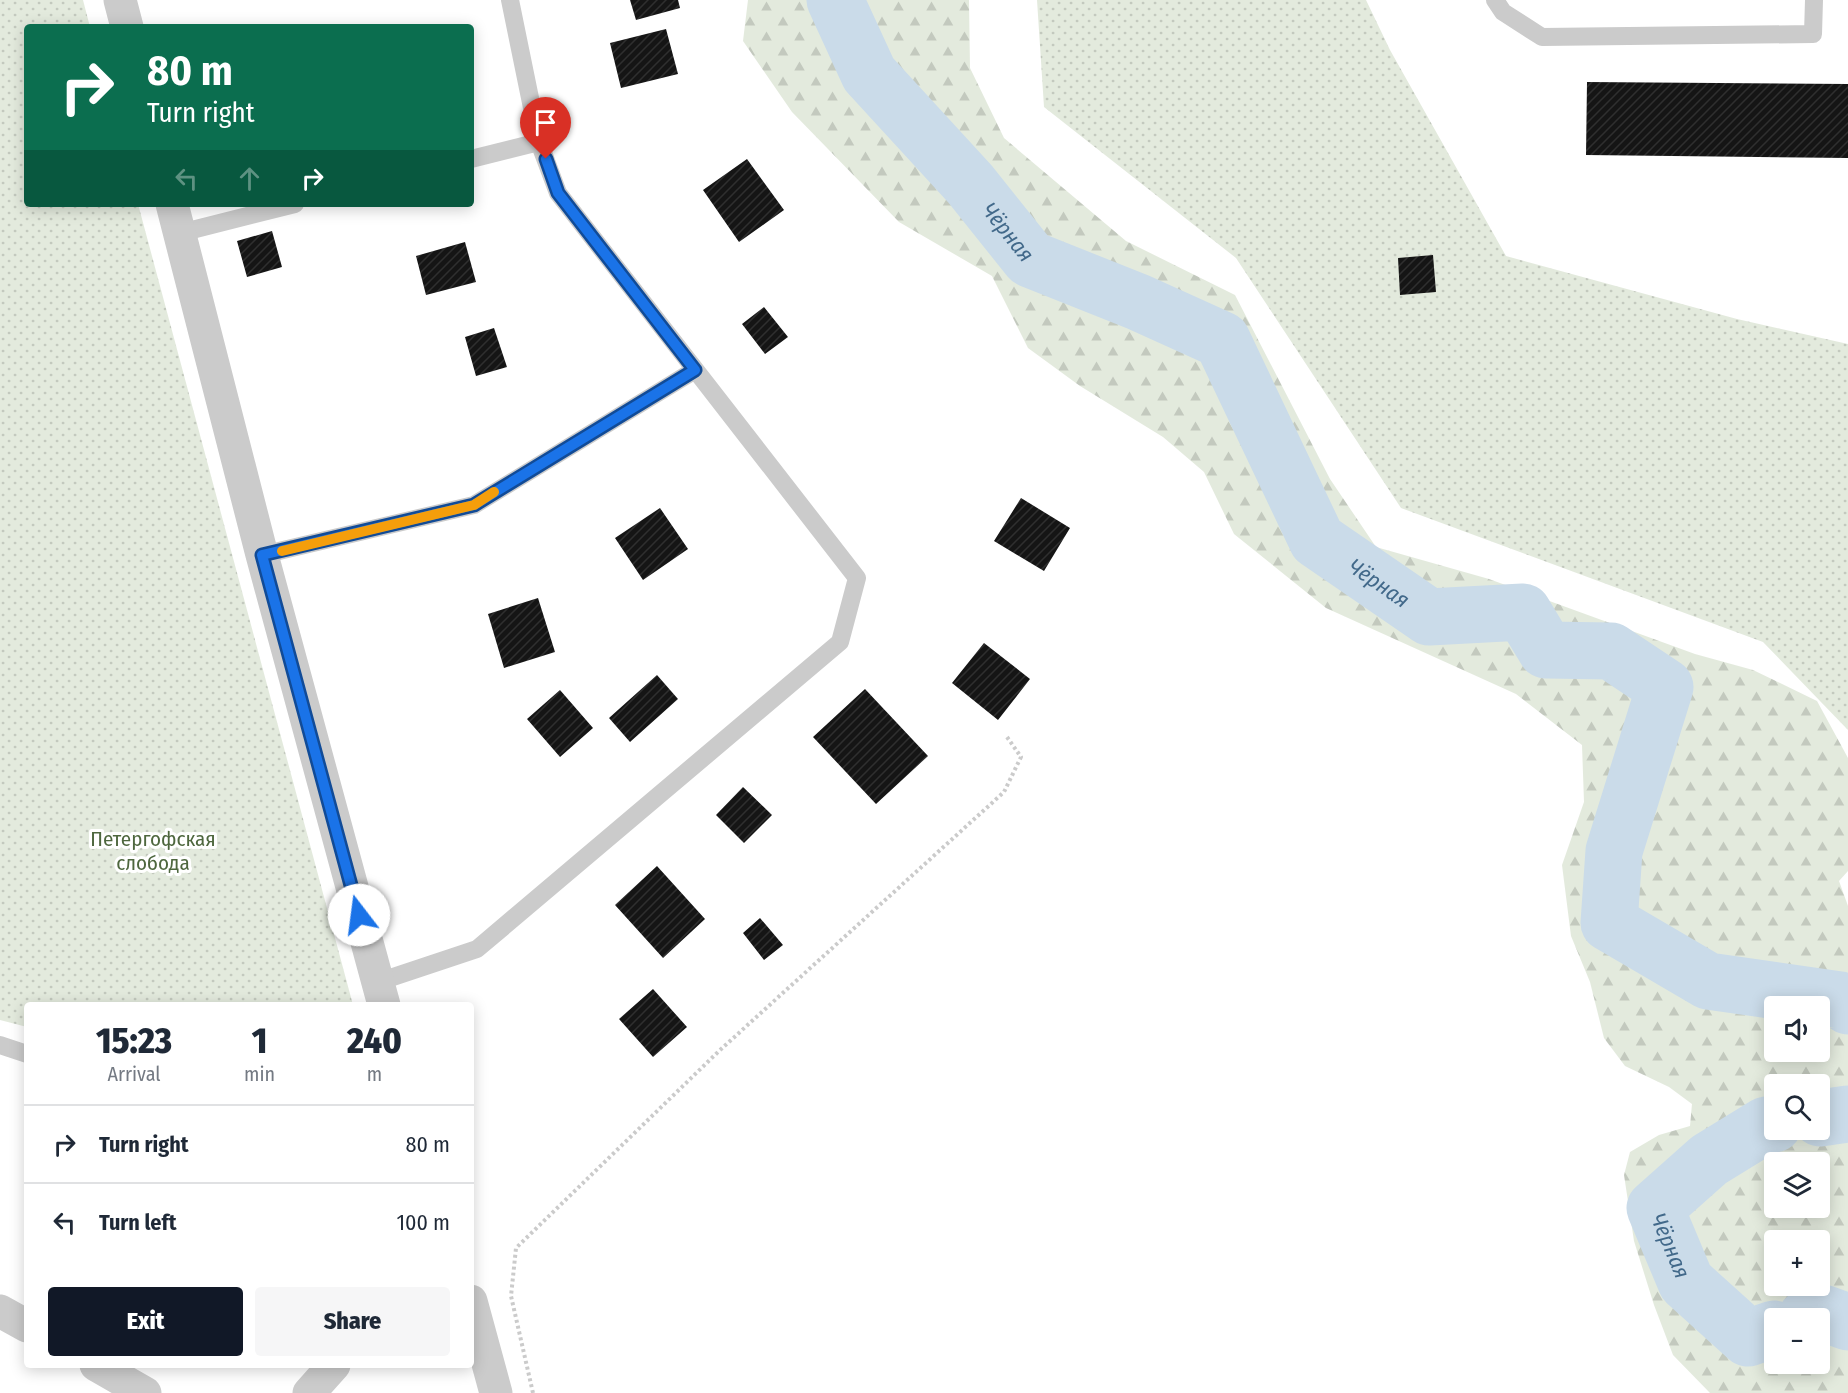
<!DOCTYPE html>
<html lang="en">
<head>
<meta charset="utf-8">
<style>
  body { margin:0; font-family:"Fira Sans Condensed",sans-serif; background:#f6f6f7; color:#1f2937; height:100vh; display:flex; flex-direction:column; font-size:22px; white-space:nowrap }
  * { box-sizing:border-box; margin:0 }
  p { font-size:20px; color:#747a83 }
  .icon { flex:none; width:33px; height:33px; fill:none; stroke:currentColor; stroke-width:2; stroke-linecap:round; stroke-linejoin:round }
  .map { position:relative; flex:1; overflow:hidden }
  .sheet { position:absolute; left:24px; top:1002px; width:450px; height:366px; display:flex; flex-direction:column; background:#fff; border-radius:6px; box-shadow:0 3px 15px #0003 }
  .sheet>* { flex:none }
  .hud { position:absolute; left:24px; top:24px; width:450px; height:183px; border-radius:6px; box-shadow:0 3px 15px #0003; background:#0b6e4f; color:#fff; overflow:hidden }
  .controls { position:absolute; left:1764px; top:996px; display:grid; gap:12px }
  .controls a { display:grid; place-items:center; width:66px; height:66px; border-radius:6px; background:#fff; box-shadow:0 3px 15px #0003; font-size:30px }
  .pin { position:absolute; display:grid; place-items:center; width:51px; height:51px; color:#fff; margin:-62px -26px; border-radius:50% 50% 50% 0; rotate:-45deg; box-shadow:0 0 6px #0007 }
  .pin .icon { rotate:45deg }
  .me { position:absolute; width:66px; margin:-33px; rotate:345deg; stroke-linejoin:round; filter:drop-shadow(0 0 4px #0008) }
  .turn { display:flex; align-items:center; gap:21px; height:126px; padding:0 24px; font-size:27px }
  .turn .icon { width:78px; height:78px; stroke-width:2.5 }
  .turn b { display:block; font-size:42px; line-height:51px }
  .lanes { display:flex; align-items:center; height:57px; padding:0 24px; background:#0003; justify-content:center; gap:30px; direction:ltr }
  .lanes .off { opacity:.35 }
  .eta { display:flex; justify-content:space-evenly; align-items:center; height:102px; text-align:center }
  .eta b { font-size:36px; font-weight:800; line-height:42px }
  .primary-button { display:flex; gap:12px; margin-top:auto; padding:12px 24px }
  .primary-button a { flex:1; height:69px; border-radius:6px; background:#111827; color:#fff; font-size:24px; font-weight:800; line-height:69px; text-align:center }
  .primary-button a+a { background:#f6f6f7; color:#1f2937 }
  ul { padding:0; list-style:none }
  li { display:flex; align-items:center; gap:18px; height:78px; padding:0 24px; border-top:2px solid #e0e1e3 }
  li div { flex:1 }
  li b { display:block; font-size:22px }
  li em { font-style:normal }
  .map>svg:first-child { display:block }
</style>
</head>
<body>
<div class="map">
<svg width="1848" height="1393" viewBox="0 0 1848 1393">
  <defs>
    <pattern id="forest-firs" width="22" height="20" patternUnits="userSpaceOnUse" patternTransform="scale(1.5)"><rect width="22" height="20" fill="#e3eadd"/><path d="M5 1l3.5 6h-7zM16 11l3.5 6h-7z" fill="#c3c9be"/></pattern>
    <pattern id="garden-dots" width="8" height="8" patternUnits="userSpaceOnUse" patternTransform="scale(1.5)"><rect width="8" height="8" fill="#e3eadd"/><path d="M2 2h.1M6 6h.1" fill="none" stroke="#c3c9be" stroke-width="1.8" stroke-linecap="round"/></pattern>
    <pattern id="building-hatch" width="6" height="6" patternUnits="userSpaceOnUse" patternTransform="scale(1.5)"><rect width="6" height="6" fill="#151515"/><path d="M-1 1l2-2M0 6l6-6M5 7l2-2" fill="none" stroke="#2f2f2f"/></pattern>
  </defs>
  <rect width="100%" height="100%" fill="#fff"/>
  <!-- forest -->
  <path fill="url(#forest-firs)" fill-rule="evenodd" d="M 748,0 L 969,0 L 970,68 L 1004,138 L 1126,241 L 1235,295 L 1330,479 L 1376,547 L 1489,579 L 1695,654 L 1753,670 L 1817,701 L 1848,758 L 1848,871 L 1839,881 L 1848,906 L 1848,1393 L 1710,1393 L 1673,1355 L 1654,1305 L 1634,1241 L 1624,1175 L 1630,1152 L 1659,1135 L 1690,1126 L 1692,1104 L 1669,1087 L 1625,1066 L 1604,1038 L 1590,982 L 1571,936 L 1562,865 L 1584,802 L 1582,745 L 1516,694 L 1326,608 L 1234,534 L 1204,472 L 1163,437 L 1080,386 L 1028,348 L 992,276 L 899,222 L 792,112 L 743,41 ZM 1774,1006 L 1820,1006 L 1820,1052 L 1774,1052 ZM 1774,1084 L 1820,1084 L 1820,1130 L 1774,1130 ZM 1774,1162 L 1820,1162 L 1820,1208 L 1774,1208 ZM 1774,1240 L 1820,1240 L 1820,1286 L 1774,1286 ZM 1774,1318 L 1820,1318 L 1820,1364 L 1774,1364 Z"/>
  <!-- garden -->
  <path fill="url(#garden-dots)" d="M 0,0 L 83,0 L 90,27 L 27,27 L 27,204 L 138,204 L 353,1005 L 27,1005 L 27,1027 L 0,1020 Z
    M 1037,0 L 1366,0 L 1390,50 L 1506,256 L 1737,319 L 1848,344 L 1848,730 L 1763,642 L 1401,508 L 1236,258 L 1044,107 Z"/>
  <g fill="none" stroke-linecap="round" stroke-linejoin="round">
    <!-- river -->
    <g stroke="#cadbe9" stroke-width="57">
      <path id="s1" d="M 835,0 L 869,74 L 970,184 L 1030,259 L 1138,302 L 1222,340 L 1317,540 L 1429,617 L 1523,612 L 1546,650 L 1611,651 L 1665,687 L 1614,851 L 1609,923 L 1708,981 L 1840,1000 L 1848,1006"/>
      <path d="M 1820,1118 L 1848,1114"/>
      <path id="s2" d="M 1774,1124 L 1766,1125 L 1709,1160 L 1655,1208 L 1686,1282 L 1748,1338 L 1774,1329"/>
      <path d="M 1806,1318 L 1823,1313 L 1848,1322"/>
    </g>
  </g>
  <!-- building -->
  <path fill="url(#building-hatch)" d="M 630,0 L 678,0 L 680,8 L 636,20 Z
    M 666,29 L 678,74 L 621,88 L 610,43 Z
    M 1587,82 L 1848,84 L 1848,158 L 1586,155 Z
    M 747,159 L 784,210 L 739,242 L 703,190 Z
    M 272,231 L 282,267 L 247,277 L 237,241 Z
    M 465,242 L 476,282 L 426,295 L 416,256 Z
    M 1433,255 L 1436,292 L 1400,295 L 1398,258 Z
    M 764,307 L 788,337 L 765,354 L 742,324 Z
    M 494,328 L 507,367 L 476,376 L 465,337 Z
    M 1021,498 L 1070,528 L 1044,571 L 994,541 Z
    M 660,508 L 688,549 L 643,580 L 615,538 Z
    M 538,598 L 555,652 L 504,668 L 488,614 Z
    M 984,643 L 1030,679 L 998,720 L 952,683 Z
    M 657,675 L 678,699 L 630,742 L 609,718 Z
    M 865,689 L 928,756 L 876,804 L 813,737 Z
    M 560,690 L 593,728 L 560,757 L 527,719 Z
    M 743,787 L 772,815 L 744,843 L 716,815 Z
    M 657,866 L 705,919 L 663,958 L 615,905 Z
    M 760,918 L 783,945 L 764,960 L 743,933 Z
    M 653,989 L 687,1027 L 653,1057 L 619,1019 Z"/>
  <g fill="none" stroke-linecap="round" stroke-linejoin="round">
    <!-- path -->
    <path stroke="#cbcbcb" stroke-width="4" stroke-dasharray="3 3" stroke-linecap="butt" d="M 533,1393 L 511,1296 L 516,1248 L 719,1051 L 1004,792 L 1021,757 L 1007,737"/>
    <!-- service -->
    <path stroke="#cbcbcb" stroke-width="18" d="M 1495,0 L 1503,12 L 1542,37 L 1813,34 L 1814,0
      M 471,159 L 539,142
      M 180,233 L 295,204
      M 262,555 L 474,505 L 695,370
      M 378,982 L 477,949 L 840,642 L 857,578 L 558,193 L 539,142 L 510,0
      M 0,1045 L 27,1054"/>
    <!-- minor -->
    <path stroke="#cbcbcb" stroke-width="33" d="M 120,0 L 127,27
      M 172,204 L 262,555 L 384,1005
      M 471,1301 L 496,1393
      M 0,1311 L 27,1326
      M 96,1365 L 145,1393
      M 309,1393 L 334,1365"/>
  </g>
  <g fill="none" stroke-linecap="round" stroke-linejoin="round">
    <defs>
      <path id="route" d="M 359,915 L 262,555 L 474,505 L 695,370 L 558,193 L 546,159"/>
    </defs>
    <!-- route casing -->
    <use href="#route" stroke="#114b97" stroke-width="15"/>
    <!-- route -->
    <use href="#route" stroke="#1a73e8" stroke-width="10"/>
    <!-- slow -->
    <path stroke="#f59e0b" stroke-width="10" d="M 282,551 L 474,505 L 494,492"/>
  </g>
  <g text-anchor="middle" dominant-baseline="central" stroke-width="6" stroke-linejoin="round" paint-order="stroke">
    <!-- park labels -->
    <g font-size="21" fill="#4e673e" stroke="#fff">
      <text x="153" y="839">Петергофская<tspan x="153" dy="24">слобода</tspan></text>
    </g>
    <!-- water labels -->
    <g font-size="22" font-style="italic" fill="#42698a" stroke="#fff">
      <text stroke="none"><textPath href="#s1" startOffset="292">Чёрная</textPath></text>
      <text stroke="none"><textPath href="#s1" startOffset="832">Чёрная</textPath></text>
      <text stroke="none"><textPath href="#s2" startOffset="188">Чёрная</textPath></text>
    </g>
  </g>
</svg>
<div class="controls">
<a><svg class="icon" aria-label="sound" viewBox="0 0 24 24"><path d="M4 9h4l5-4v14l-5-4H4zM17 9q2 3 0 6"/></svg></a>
<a><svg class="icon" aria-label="search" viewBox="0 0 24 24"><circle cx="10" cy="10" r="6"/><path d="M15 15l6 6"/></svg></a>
<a><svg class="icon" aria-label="layers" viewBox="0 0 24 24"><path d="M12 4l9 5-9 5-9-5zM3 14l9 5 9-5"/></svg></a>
<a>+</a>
<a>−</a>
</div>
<div class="pin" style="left:546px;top:159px;background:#d93025"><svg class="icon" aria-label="arrive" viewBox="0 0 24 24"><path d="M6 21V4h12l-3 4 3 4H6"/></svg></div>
<svg class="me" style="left:359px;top:915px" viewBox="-20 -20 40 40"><circle r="19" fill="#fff"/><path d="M0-13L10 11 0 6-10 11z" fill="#1a73e8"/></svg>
<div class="hud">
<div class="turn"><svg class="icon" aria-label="right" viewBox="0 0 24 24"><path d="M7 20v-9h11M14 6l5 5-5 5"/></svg><div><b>80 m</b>Turn right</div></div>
<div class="lanes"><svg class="icon off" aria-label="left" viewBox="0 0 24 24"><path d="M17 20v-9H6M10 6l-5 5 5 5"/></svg><svg class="icon off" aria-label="ahead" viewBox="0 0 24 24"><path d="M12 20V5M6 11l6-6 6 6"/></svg><svg class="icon" aria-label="right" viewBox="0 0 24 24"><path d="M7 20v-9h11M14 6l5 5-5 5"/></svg></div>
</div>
<section class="sheet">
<div class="eta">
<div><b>15:23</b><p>Arrival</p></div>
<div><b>1</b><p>min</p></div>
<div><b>240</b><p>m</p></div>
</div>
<ul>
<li><svg class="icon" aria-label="right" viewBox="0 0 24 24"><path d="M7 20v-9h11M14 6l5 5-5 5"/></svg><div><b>Turn right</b></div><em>80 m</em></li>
<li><svg class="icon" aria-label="left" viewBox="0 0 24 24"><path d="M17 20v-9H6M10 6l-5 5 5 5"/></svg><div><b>Turn left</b></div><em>100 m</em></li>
</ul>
<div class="primary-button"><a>Exit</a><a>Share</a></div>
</section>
</div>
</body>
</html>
